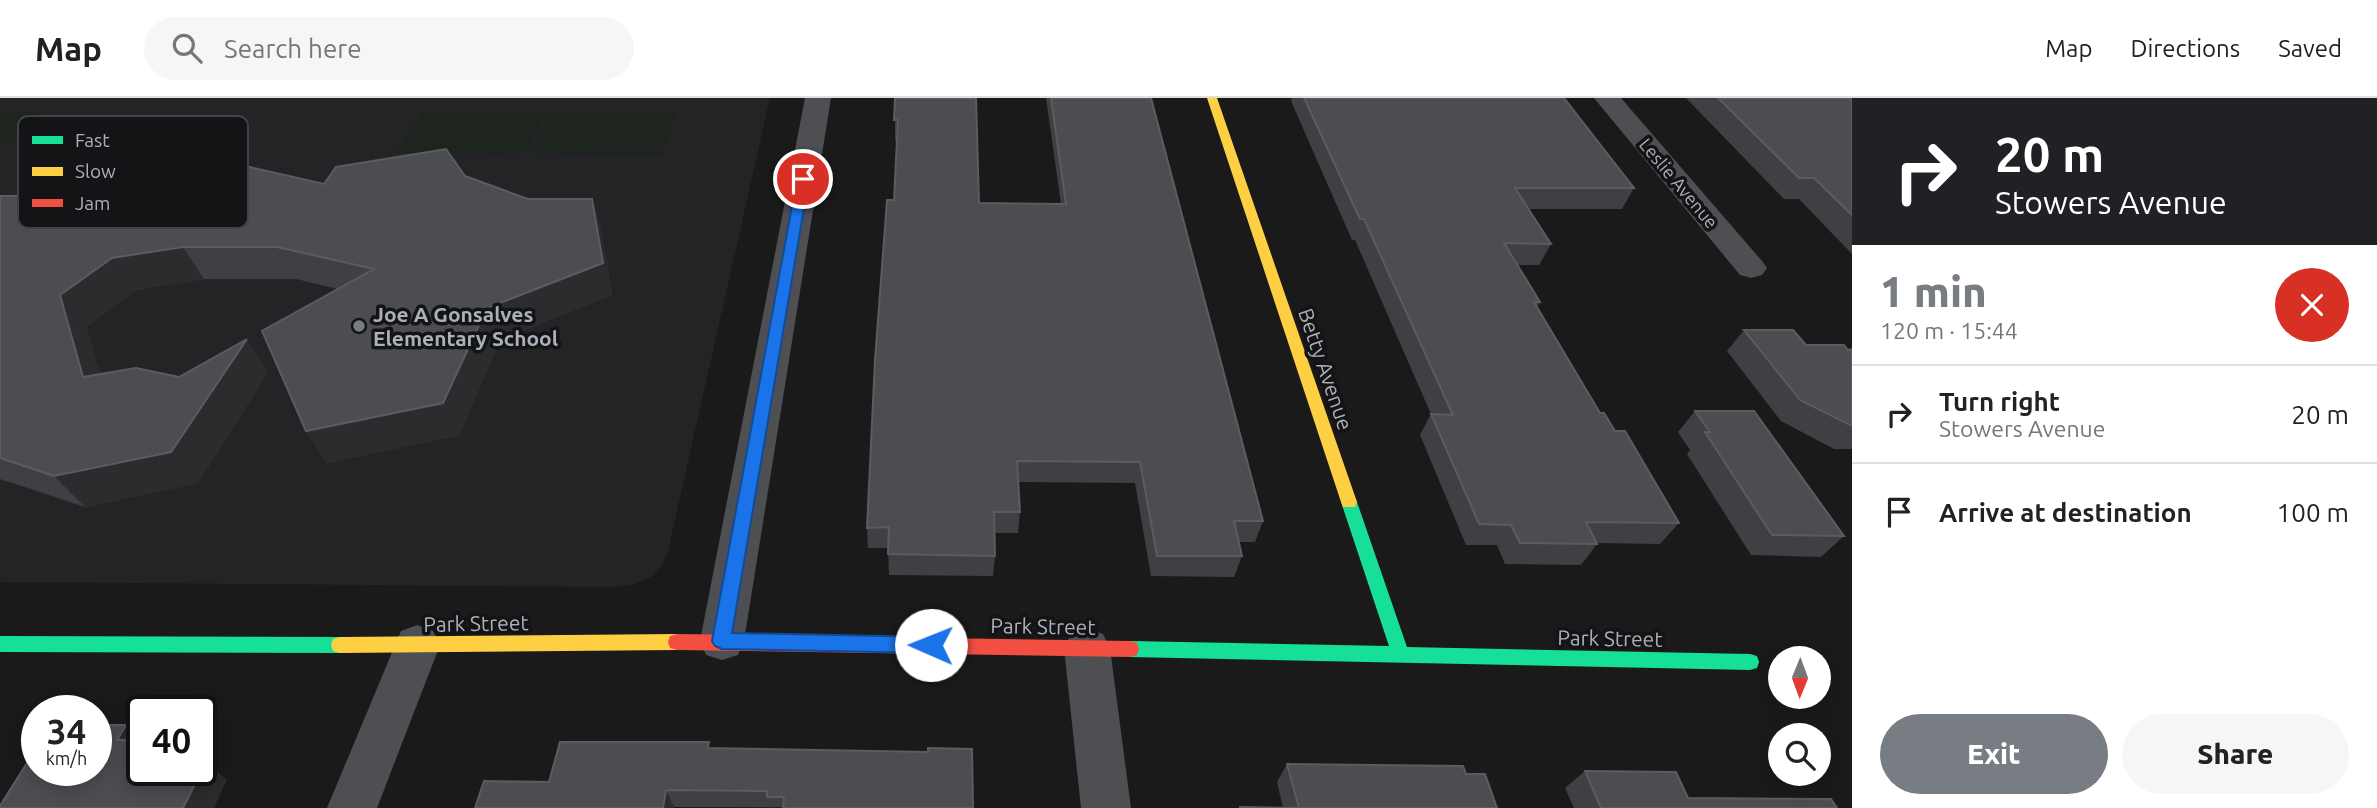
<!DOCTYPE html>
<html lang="en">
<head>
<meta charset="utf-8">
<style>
  body { margin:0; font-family:Ubuntu,sans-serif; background:#f6f6f6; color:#222; height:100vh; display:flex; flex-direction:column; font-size:26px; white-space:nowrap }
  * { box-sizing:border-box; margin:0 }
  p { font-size:23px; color:#767676 }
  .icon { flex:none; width:38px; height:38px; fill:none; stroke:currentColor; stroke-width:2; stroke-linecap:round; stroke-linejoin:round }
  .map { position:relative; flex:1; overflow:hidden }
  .drawer { display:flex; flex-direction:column; background:#fff; width:525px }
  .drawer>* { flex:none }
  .guide { background:#202124; color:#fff; overflow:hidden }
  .needle { width:46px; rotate:181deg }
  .controls { position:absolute; left:1768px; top:548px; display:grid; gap:14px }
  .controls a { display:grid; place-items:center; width:63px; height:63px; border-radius:50%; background:#fff; box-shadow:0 4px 18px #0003; font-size:35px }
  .speed { position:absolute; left:21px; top:597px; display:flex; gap:14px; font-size:35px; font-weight:700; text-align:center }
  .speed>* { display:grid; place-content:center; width:91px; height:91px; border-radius:50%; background:#fff; box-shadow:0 4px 18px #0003; line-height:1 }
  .speed small { font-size:18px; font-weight:400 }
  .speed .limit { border:4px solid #111; border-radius:10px; background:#fff; color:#111 }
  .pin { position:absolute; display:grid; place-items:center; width:60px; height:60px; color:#fff; margin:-30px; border:4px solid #fff; border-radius:50%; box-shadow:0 2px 7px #0007 }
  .me { position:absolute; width:77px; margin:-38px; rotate:271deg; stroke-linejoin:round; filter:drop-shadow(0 0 5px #0008) }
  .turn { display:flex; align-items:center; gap:24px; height:147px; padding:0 28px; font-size:32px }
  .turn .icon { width:91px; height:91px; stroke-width:2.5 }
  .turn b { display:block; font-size:49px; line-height:60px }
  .round { display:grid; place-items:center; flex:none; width:74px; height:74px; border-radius:37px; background:#f6f6f6 }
  .summary { display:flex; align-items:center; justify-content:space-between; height:119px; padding:0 28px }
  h1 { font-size:42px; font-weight:800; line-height:52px; color:#787c83 }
  .action { display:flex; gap:14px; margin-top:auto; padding:14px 28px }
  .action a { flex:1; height:80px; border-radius:42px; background:#787c83; color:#fff; font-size:28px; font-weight:800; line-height:80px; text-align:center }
  .action a+a { background:#f6f6f6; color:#222 }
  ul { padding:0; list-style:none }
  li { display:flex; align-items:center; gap:21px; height:98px; padding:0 28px; border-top:2px solid #e0e0e0 }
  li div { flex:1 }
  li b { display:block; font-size:26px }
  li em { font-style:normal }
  header { display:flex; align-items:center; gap:42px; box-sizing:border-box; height:98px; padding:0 35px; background:#fff; border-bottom:2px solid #e0e0e0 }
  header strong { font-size:33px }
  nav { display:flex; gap:38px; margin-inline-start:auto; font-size:24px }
  .search { width:490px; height:63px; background:#f6f6f6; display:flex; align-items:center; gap:18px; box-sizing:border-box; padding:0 24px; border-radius:38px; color:#767676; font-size:26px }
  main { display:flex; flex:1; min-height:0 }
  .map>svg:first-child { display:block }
</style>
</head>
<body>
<header>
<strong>Map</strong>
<div class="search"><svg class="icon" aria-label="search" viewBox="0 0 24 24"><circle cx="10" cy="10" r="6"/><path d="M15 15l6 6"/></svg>Search here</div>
<nav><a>Map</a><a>Directions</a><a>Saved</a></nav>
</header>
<main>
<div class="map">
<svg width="1852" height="710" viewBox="0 0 1852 710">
  <rect width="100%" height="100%" fill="#1a1a1a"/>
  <!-- built -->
  <path fill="#242427" d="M 0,0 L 770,0 L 667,457 L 662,467 L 651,479 L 635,486 L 615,489 L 0,484 Z"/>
  <!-- green -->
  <path fill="#1d251e" d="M 0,13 L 42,13 L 0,50 Z
    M 423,13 L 546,14 L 524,56 L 395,55 Z
    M 552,14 L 676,14 L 662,57 L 532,56 Z"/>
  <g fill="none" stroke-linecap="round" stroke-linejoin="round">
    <!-- street -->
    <path fill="#4e4f53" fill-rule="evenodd" d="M 805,0 L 831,0 L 744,543 L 738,557 L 722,562 L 706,557 L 700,543 Z
      M 1594,0 L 1621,0 L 1762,163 L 1767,170 L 1762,177 L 1751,180 L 1740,177 Z
      M 417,527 L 433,533 L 440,547 L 377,710 L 327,710 L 401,533 Z
      M 1087,530 L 1103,536 L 1110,550 L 1131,710 L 1081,710 L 1064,550 L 1071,536 Z"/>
    <!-- fast -->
    <path fill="#16e098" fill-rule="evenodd" d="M 1349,398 L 1355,399 L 1357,404 L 1407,549 L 1750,556 L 1757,558 L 1759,564 L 1757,570 L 1750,572 L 1130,559 L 1123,557 L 1121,551 L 1123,545 L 1130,543 L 1389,548 L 1341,404 L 1343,399 Z
      M 0,538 L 340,539 L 347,541 L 349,547 L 347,553 L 340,555 L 0,554 Z"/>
    <!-- slow -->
    <path fill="#ffcf43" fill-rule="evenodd" d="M 1207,0 L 1217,0 L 1357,404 L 1355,409 L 1343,409 L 1341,404 Z
      M 677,536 L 684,538 L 686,544 L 684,550 L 677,552 L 340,555 L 333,553 L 331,547 L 333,541 L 340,539 Z"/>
    <!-- jam -->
    <path fill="#f24e42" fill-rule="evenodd" d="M 677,536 L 1130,543 L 1137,545 L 1139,551 L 1137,557 L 1130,559 L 677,552 L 670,550 L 668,544 L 670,538 Z"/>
  </g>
  <!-- wall -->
  <path fill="#3f4043" d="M 895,0 L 979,105 L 1061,106 L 1046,0 L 1151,0 L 1263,423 L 1255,444 L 1239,444 L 1242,458 L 1234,479 L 1151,478 L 1135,385 L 1018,384 L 1020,414 L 1018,435 L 994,435 L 995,458 L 993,478 L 889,477 L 888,450 L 868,450 L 867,430 L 894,102 L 897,43 L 895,43 Z
    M 1292,0 L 1564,0 L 1634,90 L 1622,111 L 1528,111 L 1551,146 L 1539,167 L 1517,167 L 1540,204 L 1537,209 L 1600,315 L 1615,333 L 1679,425 L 1660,446 L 1597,445 L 1597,446 L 1581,467 L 1505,466 L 1497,447 L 1466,447 L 1420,337 L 1431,316 L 1355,142 L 1352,142 L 1291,3 Z
    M 1686,0 L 1852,0 L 1852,156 L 1799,101 L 1784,101 Z
    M 465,78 L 528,101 L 592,101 L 601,133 L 612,197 L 500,242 L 459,337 L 327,365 L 306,333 L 338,191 L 296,181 L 204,181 L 136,192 L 86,229 L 100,276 L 179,279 L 268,274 L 198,385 L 85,409 L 0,381 L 0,98 L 27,98 L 324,86 Z
    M 1744,232 L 1806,247 L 1848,252 L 1852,251 L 1852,351 L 1834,351 L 1781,323 L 1727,253 Z
    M 1695,313 L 1844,438 L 1821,459 L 1751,457 L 1687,356 L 1690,352 L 1678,334 Z
    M 711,650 L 973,710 L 674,709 L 549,684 Z
    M 1287,666 L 1466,676 L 1497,710 L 1240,710 L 1240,709 L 1283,710 L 1277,684 Z
    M 1585,673 L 1688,700 L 1837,710 L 1574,710 L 1565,690 Z"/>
  <!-- shaded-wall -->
  <path fill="#2b2c2d" d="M 592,101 L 601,133 L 612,197 L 500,242 L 459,337 L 327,365 L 306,333 L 487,210 Z
    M 183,149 L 204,181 L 136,192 L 86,229 L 110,311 L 83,279 L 60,197 L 112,160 Z
    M 247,241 L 268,274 L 198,385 L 85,409 L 54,378 Z
    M 126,627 L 142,640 L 142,658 L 117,642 Z
    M 206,664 L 227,682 L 214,710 L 183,710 Z
    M 666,692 L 674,709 L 674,710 L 663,710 Z"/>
  <!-- building -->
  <path fill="#4b4d50" stroke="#5a5c61" stroke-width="2" d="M 895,0 L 976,0 L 979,105 L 1066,106 L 1051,0 L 1151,0 L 1263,423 L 1234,423 L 1242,458 L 1157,458 L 1140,364 L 1017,363 L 1020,414 L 994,414 L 995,458 L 888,456 L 889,429 L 867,430 L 875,262 L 887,102 L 894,102 L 898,22 L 894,22 Z
    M 1304,0 L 1564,0 L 1634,90 L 1515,90 L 1551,146 L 1504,145 L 1540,204 L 1534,204 L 1600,315 L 1604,315 L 1615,333 L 1625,333 L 1679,425 L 1586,424 L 1597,446 L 1520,445 L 1511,427 L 1479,426 L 1431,316 L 1453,317 L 1364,121 L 1360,121 Z
    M 1718,0 L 1852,0 L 1852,117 L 1814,80 L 1799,80 Z
    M 166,50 L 324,86 L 336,69 L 446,51 L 465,78 L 528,101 L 592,101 L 603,165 L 487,210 L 443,305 L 306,333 L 262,233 L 374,171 L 277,149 L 183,149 L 112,160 L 60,197 L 83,279 L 136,270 L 179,279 L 247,241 L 171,354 L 54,378 L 0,360 L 0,98 L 27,98 L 32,93 L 103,78 Z
    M 1744,232 L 1793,232 L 1806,247 L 1844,247 L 1848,252 L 1852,251 L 1852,328 L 1800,302 Z
    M 1695,313 L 1754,313 L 1844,438 L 1772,437 L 1705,334 L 1710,334 Z
    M 96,627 L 126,627 L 117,642 L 142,642 L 142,672 L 201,672 L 201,664 L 206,664 L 183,710 L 0,710 L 0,708 L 37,649 L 37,672 L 96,672 Z
    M 560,644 L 709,644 L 708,650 L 928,654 L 928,650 L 972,651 L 973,710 L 783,710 L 784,699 L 767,699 L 767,693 L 666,692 L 663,710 L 475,710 L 484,683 L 549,684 Z
    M 1287,666 L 1463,668 L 1466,676 L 1485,676 L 1497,710 L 1240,710 L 1240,709 L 1299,710 Z
    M 1585,673 L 1676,674 L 1688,700 L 1831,701 L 1837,710 L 1601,710 Z"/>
  <!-- route -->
  <path fill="#1a73e8" stroke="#114b97" stroke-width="2" d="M 803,78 L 809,81 L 732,535 L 931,539 L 937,541 L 940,547 L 937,552 L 931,555 L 722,551 L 715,548 L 712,543 L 797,81 Z"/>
  <!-- markers -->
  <circle fill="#787c83" stroke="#141416" stroke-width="2.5" cx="359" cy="228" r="7"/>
  <g text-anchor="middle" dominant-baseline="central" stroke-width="7" stroke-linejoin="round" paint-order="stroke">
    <!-- far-street labels -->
    <g font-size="18" fill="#abb1bb" stroke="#141416">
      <text transform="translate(1679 85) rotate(50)">Leslie Avenue</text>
    </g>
    <!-- poi labels -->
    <g font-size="21" font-weight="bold" fill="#abb1bb" stroke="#141416" text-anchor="start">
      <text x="373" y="216">Joe A Gonsalves<tspan x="373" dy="24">Elementary School</tspan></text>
    </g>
    <!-- street labels -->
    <g font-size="21" fill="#abb1bb" stroke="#141416">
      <text transform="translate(1326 271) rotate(71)">Betty Avenue</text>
      <text transform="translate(476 525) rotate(-1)">Park Street</text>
      <text transform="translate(1043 528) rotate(1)">Park Street</text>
      <text transform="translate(1610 540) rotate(1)">Park Street</text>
    </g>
  </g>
  <!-- legend -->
  <rect x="18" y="18" width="230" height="112" rx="10" fill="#141416" stroke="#414348" stroke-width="2"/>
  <rect x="32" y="38" width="31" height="8" fill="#16e098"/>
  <rect x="32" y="69" width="31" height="9" fill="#ffcf43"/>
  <rect x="32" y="101" width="31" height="8" fill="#f24e42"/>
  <g font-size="19" fill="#abb1bb">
    <text x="75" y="49">Fast</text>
    <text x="75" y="80">Slow</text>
    <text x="75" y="112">Jam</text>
  </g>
</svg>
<div class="controls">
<a><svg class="needle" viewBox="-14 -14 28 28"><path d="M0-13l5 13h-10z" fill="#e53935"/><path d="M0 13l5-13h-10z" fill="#767676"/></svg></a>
<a><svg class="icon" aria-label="search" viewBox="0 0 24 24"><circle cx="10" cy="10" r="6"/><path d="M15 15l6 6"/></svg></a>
</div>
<div class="speed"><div>34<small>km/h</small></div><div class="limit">40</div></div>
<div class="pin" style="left:803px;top:81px;background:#d93025"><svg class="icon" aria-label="arrive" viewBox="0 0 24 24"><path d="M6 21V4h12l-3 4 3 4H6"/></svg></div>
<svg class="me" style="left:931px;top:547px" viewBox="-20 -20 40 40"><circle r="19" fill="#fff"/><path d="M0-13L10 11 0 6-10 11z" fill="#1a73e8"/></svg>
</div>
<section class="drawer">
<div class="guide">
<div class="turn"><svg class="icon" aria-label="right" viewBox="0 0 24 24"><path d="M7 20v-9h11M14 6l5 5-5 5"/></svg><div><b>20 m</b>Stowers Avenue</div></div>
</div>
<div class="summary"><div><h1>1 min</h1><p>120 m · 15:44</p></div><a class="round" style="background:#d93025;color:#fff"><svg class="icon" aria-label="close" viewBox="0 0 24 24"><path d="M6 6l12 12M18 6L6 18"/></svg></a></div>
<ul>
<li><svg class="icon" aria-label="right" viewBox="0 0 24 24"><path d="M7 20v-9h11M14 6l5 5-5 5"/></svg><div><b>Turn right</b><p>Stowers Avenue</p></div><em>20 m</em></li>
<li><svg class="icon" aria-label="arrive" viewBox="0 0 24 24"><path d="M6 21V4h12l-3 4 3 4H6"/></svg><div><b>Arrive at destination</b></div><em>100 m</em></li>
</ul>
<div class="action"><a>Exit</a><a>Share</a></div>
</section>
</main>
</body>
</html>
